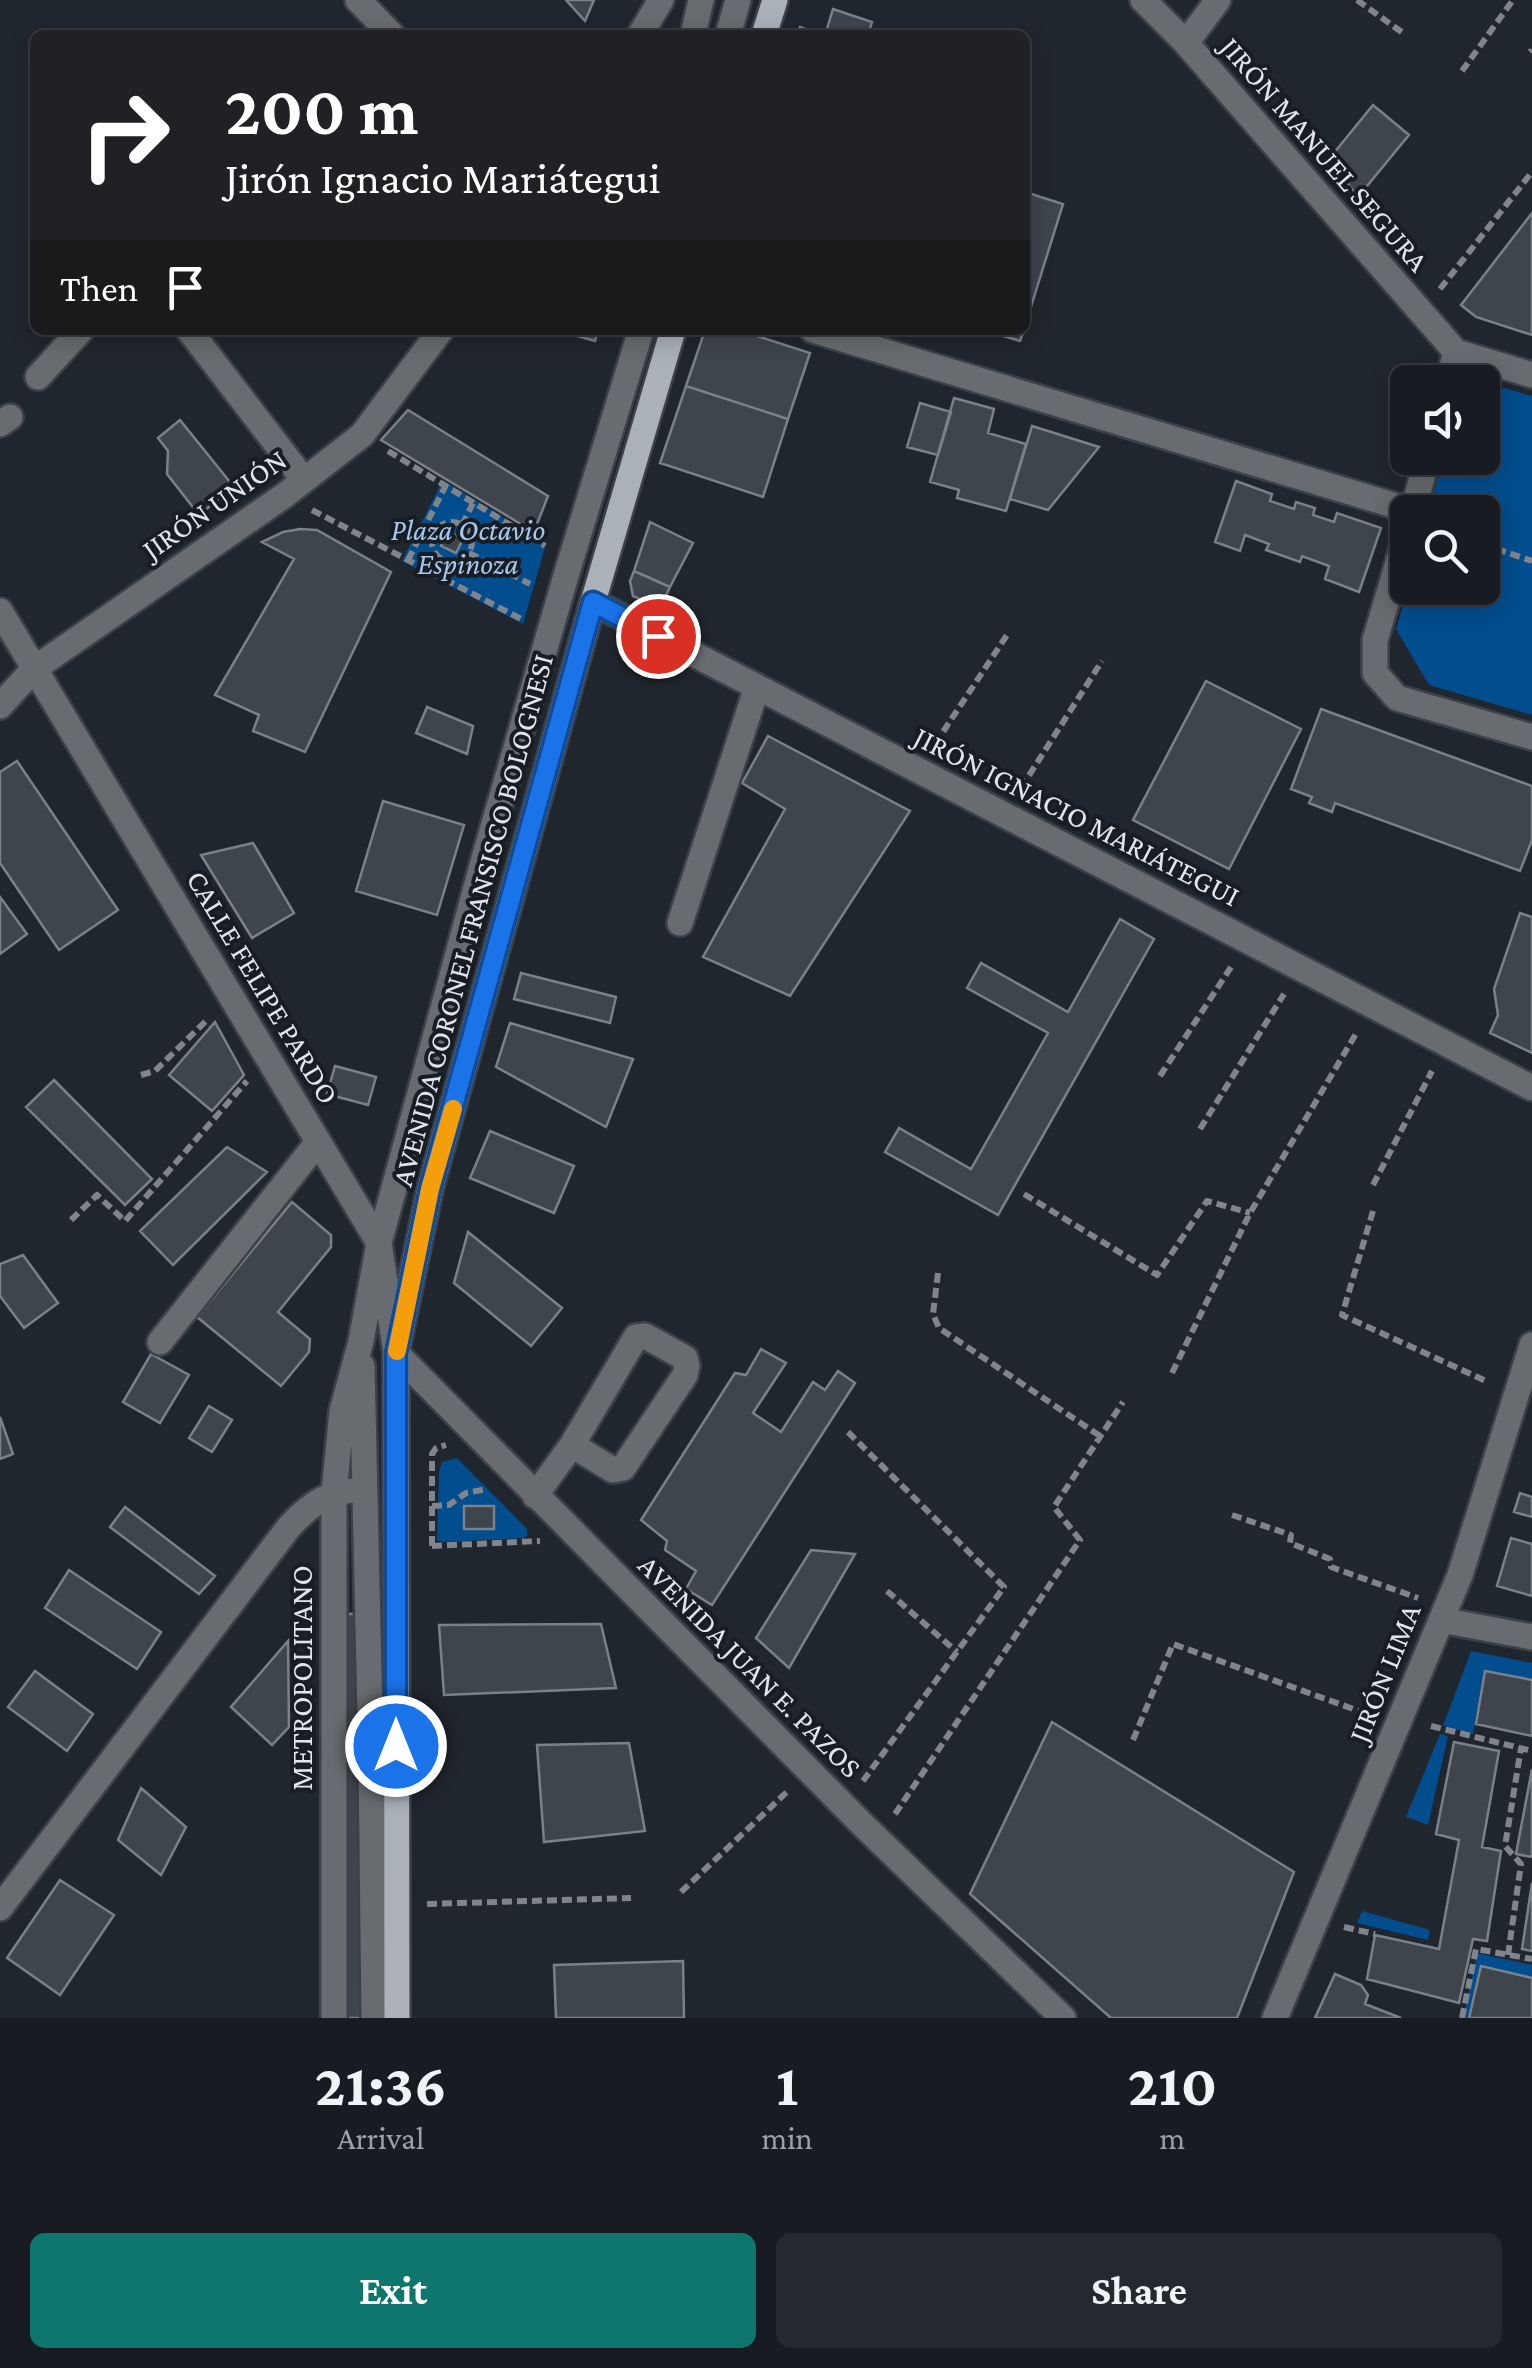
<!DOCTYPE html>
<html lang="en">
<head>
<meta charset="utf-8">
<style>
  body { margin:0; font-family:"Crimson Pro",serif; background:#25292f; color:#f1f3f6; height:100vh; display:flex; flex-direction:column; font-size:38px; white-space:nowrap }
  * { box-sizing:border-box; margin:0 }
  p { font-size:32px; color:#9fa1a5 }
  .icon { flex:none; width:55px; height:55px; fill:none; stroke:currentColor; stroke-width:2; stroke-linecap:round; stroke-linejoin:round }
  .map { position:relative; height:2018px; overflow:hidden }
  .drawer { display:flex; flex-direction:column; background:#181c22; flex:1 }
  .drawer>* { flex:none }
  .top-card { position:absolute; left:30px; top:30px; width:1000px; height:305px; border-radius:15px; box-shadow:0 5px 25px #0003,0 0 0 2px #363a40; background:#202124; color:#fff; overflow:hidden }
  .buttons { position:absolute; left:1390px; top:365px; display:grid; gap:20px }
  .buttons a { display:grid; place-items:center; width:110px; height:110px; border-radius:15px; background:#181c22; box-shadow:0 5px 25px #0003,0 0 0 2px #363a40; font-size:50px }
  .pin { position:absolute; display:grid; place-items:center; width:85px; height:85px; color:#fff; margin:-42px; border:5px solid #fff; border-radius:50%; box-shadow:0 2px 10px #0007 }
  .me { position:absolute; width:110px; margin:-55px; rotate:0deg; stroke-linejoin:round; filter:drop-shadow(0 0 8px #0008) }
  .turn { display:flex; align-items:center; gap:35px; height:210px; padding:0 30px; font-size:45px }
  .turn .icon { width:130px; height:130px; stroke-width:2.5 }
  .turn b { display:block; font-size:70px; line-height:85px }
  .then { display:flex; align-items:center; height:95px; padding:0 30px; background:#0003; gap:20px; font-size:38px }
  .eta { display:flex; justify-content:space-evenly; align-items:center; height:170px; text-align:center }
  .eta b { font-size:60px; font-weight:700; line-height:70px }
  .cta { display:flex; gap:20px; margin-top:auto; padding:20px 30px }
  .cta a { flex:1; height:115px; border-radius:15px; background:#0f766e; color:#fff; font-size:40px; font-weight:700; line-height:115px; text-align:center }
  .cta a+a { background:#25292f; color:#f1f3f6 }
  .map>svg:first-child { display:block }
</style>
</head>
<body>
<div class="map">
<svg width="1532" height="2018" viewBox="0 0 1532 2018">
  <rect width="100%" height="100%" fill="#20262d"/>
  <!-- green -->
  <path fill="#024d8d" d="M 1504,388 L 1532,396 L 1532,715 L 1429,685 L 1396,629 L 1408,588 L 1482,588 L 1482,512 L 1428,512 L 1443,458 L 1482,458 L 1483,403 Z
    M 443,480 L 546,544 L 523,624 L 402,561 Z
    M 457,1458 L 527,1529 L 527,1536 L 524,1538 L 442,1542 L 437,1540 L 439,1472 L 442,1462 Z
    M 1471,1651 L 1532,1663 L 1532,1679 L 1484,1671 L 1473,1734 L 1443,1726 Z
    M 1440,1734 L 1448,1736 L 1428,1825 L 1406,1817 Z
    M 1362,1911 L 1430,1930 L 1428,1940 L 1357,1923 Z
    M 1477,1953 L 1532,1965 L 1532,1977 L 1480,1966 L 1468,2018 L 1463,2018 Z"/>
  <!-- building -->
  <path fill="#3e454d" stroke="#7a818a" stroke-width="2.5" d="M 566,0 L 594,0 L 585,21 Z
    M 833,9 L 872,22 L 868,35 L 825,35 Z
    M 800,27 L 821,35 L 797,35 Z
    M 1373,105 L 1409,135 L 1358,197 L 1329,159 Z
    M 1025,192 L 1063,204 L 1025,326 Z
    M 1532,213 L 1532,335 L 1476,317 L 1461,305 Z
    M 556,330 L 598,330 L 595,341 Z
    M 705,330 L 738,330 L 810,353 L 788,419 L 686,386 Z
    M 984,330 L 1024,330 L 1020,341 Z
    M 686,386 L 788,419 L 763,497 L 660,463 Z
    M 954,398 L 994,409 L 988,433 L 1026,444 L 1006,511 L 957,498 L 959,490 L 930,482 Z
    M 920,403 L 951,412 L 938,455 L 907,447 Z
    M 408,410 L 548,496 L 534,532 L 381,440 Z
    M 180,420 L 234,487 L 199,515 L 167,474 L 168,451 L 158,438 Z
    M 1032,426 L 1099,447 L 1048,510 L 1010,499 Z
    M 1236,481 L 1272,494 L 1270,501 L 1294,509 L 1296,502 L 1315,508 L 1313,515 L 1334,522 L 1337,513 L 1381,528 L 1359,592 L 1325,579 L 1329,566 L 1302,556 L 1300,562 L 1266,550 L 1269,544 L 1245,535 L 1240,551 L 1215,542 Z
    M 650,522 L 693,543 L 670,587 L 634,571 Z
    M 300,529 L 317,530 L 391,572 L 305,752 L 253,731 L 259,715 L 215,695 L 294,559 L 262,542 L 283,532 Z
    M 448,531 L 463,539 L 456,553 L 441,546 Z
    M 634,571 L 670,587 L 660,608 L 633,596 L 630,581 Z
    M 1206,681 L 1301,729 L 1229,869 L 1133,820 Z
    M 427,707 L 473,726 L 467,754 L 416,733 Z
    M 1321,709 L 1532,786 L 1532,840 L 1520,871 L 1335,803 L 1332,812 L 1309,803 L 1312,797 L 1291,789 Z
    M 768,736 L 910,811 L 790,996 L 703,957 L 785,809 L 742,783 Z
    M 17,761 L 118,910 L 59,950 L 0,863 L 0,772 Z
    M 383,801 L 464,825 L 437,915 L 356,891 Z
    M 253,843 L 294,913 L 252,938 L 201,855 Z
    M 0,897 L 27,934 L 0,954 Z
    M 1520,913 L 1532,917 L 1532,1053 L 1490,1033 L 1498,1015 L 1494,989 Z
    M 1120,919 L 1154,939 L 998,1215 L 885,1152 L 899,1128 L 971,1169 L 1048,1033 L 967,988 L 981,963 L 1068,1012 Z
    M 521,973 L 616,997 L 610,1023 L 514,999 Z
    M 215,1022 L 244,1075 L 212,1111 L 169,1075 Z
    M 510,1023 L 633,1059 L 606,1127 L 496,1067 Z
    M 335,1066 L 376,1077 L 368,1105 L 327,1094 Z
    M 54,1080 L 152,1179 L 125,1205 L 26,1107 Z
    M 490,1131 L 574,1166 L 554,1213 L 470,1178 Z
    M 227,1147 L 267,1172 L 173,1265 L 140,1231 Z
    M 292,1202 L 331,1235 L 331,1247 L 278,1312 L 310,1339 L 309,1352 L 281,1386 L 197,1317 Z
    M 468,1232 L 562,1308 L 531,1346 L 454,1283 Z
    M 23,1255 L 58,1303 L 24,1328 L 0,1296 L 0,1264 Z
    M 761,1349 L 786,1363 L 753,1413 L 781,1432 L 813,1382 L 825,1390 L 838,1371 L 855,1383 L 712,1605 L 686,1589 L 696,1571 L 665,1550 L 667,1541 L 641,1520 L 735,1373 L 746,1375 Z
    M 151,1354 L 189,1375 L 160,1423 L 123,1402 Z
    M 209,1406 L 232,1420 L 212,1452 L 189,1438 Z
    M 0,1417 L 13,1454 L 0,1459 Z
    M 1520,1493 L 1532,1497 L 1532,1517 L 1514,1512 Z
    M 464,1506 L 494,1506 L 494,1529 L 464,1529 Z
    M 125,1507 L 215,1576 L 199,1594 L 110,1527 Z
    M 1511,1538 L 1532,1544 L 1532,1596 L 1497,1586 Z
    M 811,1550 L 855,1554 L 789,1668 L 756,1638 Z
    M 69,1570 L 161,1632 L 137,1669 L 45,1608 Z
    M 339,1613 L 364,1615 L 363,2018 L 337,2018 Z
    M 601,1624 L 616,1688 L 444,1695 L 439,1625 Z
    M 288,1641 L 289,1727 L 272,1745 L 231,1707 Z
    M 35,1671 L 93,1714 L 67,1751 L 8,1707 Z
    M 1485,1671 L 1532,1680 L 1532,1736 L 1476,1724 Z
    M 1052,1722 L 1294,1872 L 1237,2018 L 1111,2018 L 970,1894 Z
    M 1454,1742 L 1499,1751 L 1482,1847 L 1501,1851 L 1487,1941 L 1473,1939 L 1459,2003 L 1367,1979 L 1375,1935 L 1439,1949 L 1459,1840 L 1436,1834 Z
    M 629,1743 L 645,1831 L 544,1842 L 537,1745 Z
    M 1532,1769 L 1532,1857 L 1516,1854 Z
    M 141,1788 L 186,1827 L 161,1875 L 118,1840 Z
    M 60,1880 L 114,1915 L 60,1995 L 7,1958 Z
    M 1532,1883 L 1532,1951 L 1522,1949 Z
    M 683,1961 L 684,2018 L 556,2018 L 554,1965 Z
    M 1481,1966 L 1532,1978 L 1532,2018 L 1469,2018 Z
    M 1335,1974 L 1361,1985 L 1368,1995 L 1365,2004 L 1401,2018 L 1315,2018 Z"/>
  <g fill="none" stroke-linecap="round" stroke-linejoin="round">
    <defs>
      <path id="minor" d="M 358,0 L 392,35
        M 1143,0 L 1186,43 L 1456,352 L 1532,375
        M 640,35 L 661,0
        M 693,35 L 701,0
        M 728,35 L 738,0
        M 1186,43 L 1218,0
        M 189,330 L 304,480
        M 813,330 L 1413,511
        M 38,377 L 81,330
        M 1448,382 L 1456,352
        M 0,424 L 10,417
        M 1413,512 L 1427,458
        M 1408,529 L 1375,640 L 1375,673 L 1397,698 L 1532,737
        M 593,602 L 1532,1088
        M 0,611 L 379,1243 L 396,1353 L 862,1824 L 1063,2018
        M 0,706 L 34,669 L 285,495 L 362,435 L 441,330
        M 680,923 L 757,687
        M 160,1342 L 318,1142
        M 362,1366 L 371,1759 L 374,2018
        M 535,1496 L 572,1445 L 636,1337 L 645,1336 L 685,1358 L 687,1366 L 685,1375 L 623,1468 L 613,1470 L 572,1445
        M 1441,1620 L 1532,1637
        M 0,1908 L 289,1527 C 306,1509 322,1495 347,1491
        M 334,2018 L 334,1493 L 342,1411 L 361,1341 L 379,1243 L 483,862 L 565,579 L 641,330
        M 1275,2018 L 1460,1575 L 1532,1345"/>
      <path id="major" d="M 764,35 L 775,0
        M 397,2018 L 396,1353 L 430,1189 L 593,602 L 673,330"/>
    </defs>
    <!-- minor casing -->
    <use href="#minor" stroke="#3b4147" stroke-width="30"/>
    <!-- major casing -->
    <use href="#major" stroke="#3b4147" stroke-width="30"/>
    <!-- path -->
    <path stroke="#80858b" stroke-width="6" stroke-dasharray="10 5" stroke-linecap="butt" d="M 1357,0 L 1403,33
      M 1530,52 L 1532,50
      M 1462,71 L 1513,0
      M 1440,289 L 1532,172
      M 388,451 L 545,546
      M 312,510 L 523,620
      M432 542a20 20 0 1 1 40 0a20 20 0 1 1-40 0Z
      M 462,525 L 473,503
      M 1482,544 L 1532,561
      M 469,553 L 530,584
      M 408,560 L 446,485
      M 935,744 L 1007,635
      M 1021,788 L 1102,661
      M 141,1075 L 155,1071 L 208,1019
      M 1160,1076 L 1233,964
      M 1200,1129 L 1284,994
      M 1373,1185 L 1432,1071
      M 1024,1194 L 1157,1275 L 1207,1201 L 1250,1213
      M 1373,1211 L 1342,1315 L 1488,1382
      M 71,1220 L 97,1195 L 125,1221 L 247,1081
      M 938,1273 L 933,1314 L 939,1328 L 1100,1436
      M 1172,1373 L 1250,1213 L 1357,1032
      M 848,1432 L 1004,1587 L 863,1781
      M 432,1506 L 449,1505 L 466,1493 L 487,1489
      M 1232,1515 L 1291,1535 L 1290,1543 L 1330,1559 L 1331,1567 L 1418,1598
      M 432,1546 L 432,1454 L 436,1448 L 446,1445
      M 432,1546 L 540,1541
      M 887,1591 L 957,1652
      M 1431,1726 L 1532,1751
      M 1133,1740 L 1173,1644 L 1370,1715
      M 895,1814 L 1080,1540 L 1054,1507 L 1123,1402
      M 681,1892 L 789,1790
      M 427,1904 L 631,1898
      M 1344,1927 L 1375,1934
      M 1508,1955 L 1521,1864 L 1505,1846 L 1521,1748
      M 1462,2018 L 1476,1949 L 1532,1959"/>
    <!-- minor -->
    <use href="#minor" stroke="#686b6f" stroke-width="25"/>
    <!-- major -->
    <use href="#major" stroke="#abb1b9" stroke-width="25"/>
  </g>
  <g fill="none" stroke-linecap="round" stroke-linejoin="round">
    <defs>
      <path id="route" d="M 396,1746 L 396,1353 L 430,1189 L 593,602 L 658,636"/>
    </defs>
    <!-- route casing -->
    <use href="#route" stroke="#114b97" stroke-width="25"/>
    <!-- route -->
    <use href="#route" stroke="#1a73e8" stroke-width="18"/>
    <!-- slow -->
    <path stroke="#f59e0b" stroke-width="18" d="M 397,1351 L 430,1189 L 453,1109"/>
  </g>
  <g text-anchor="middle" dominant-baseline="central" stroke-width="8" stroke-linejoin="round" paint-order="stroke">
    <!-- street labels -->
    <g font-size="30" fill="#e1e5ea" stroke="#171d23">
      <text transform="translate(1325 154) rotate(49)">JIRÓN MANUEL SEGURA</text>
      <text transform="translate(214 504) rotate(-35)">JIRÓN UNIÓN</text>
      <text transform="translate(1077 816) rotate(27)">JIRÓN IGNACIO MARIÁTEGUI</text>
      <text transform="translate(472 920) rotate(-75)">AVENIDA CORONEL FRANSISCO BOLOGNESI</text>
      <text transform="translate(263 987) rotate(59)">CALLE FELIPE PARDO</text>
      <text transform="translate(750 1666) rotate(45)">AVENIDA JUAN E. PAZOS</text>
      <text transform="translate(1384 1673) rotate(-68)">JIRÓN LIMA</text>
      <text transform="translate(301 1678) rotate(-90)">METROPOLITANO</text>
    </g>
    <!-- park labels -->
    <g font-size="30" font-style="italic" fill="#a7c8ee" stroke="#171d23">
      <text x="468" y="529">Plaza Octavio<tspan x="468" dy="34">Espinoza</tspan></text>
    </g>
  </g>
</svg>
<div class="buttons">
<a><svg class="icon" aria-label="sound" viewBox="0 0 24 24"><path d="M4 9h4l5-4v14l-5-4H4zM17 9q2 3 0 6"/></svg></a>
<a><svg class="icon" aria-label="search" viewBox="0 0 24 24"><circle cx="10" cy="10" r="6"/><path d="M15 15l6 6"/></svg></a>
</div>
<div class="pin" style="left:658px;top:636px;background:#d93025"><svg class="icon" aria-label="arrive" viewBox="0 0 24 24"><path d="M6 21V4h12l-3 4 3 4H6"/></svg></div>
<svg class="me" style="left:396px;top:1746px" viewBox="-20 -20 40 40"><circle r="17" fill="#1a73e8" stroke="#fff" stroke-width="3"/><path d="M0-11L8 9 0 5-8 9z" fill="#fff"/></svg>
<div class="top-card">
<div class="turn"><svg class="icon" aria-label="right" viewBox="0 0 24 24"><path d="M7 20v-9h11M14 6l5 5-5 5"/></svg><div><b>200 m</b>Jirón Ignacio Mariátegui</div></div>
<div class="then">Then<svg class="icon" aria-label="arrive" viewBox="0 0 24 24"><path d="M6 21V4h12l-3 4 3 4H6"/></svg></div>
</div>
</div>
<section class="drawer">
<div class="eta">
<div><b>21:36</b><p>Arrival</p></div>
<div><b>1</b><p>min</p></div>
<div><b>210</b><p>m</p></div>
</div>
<div class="cta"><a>Exit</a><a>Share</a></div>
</section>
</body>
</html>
